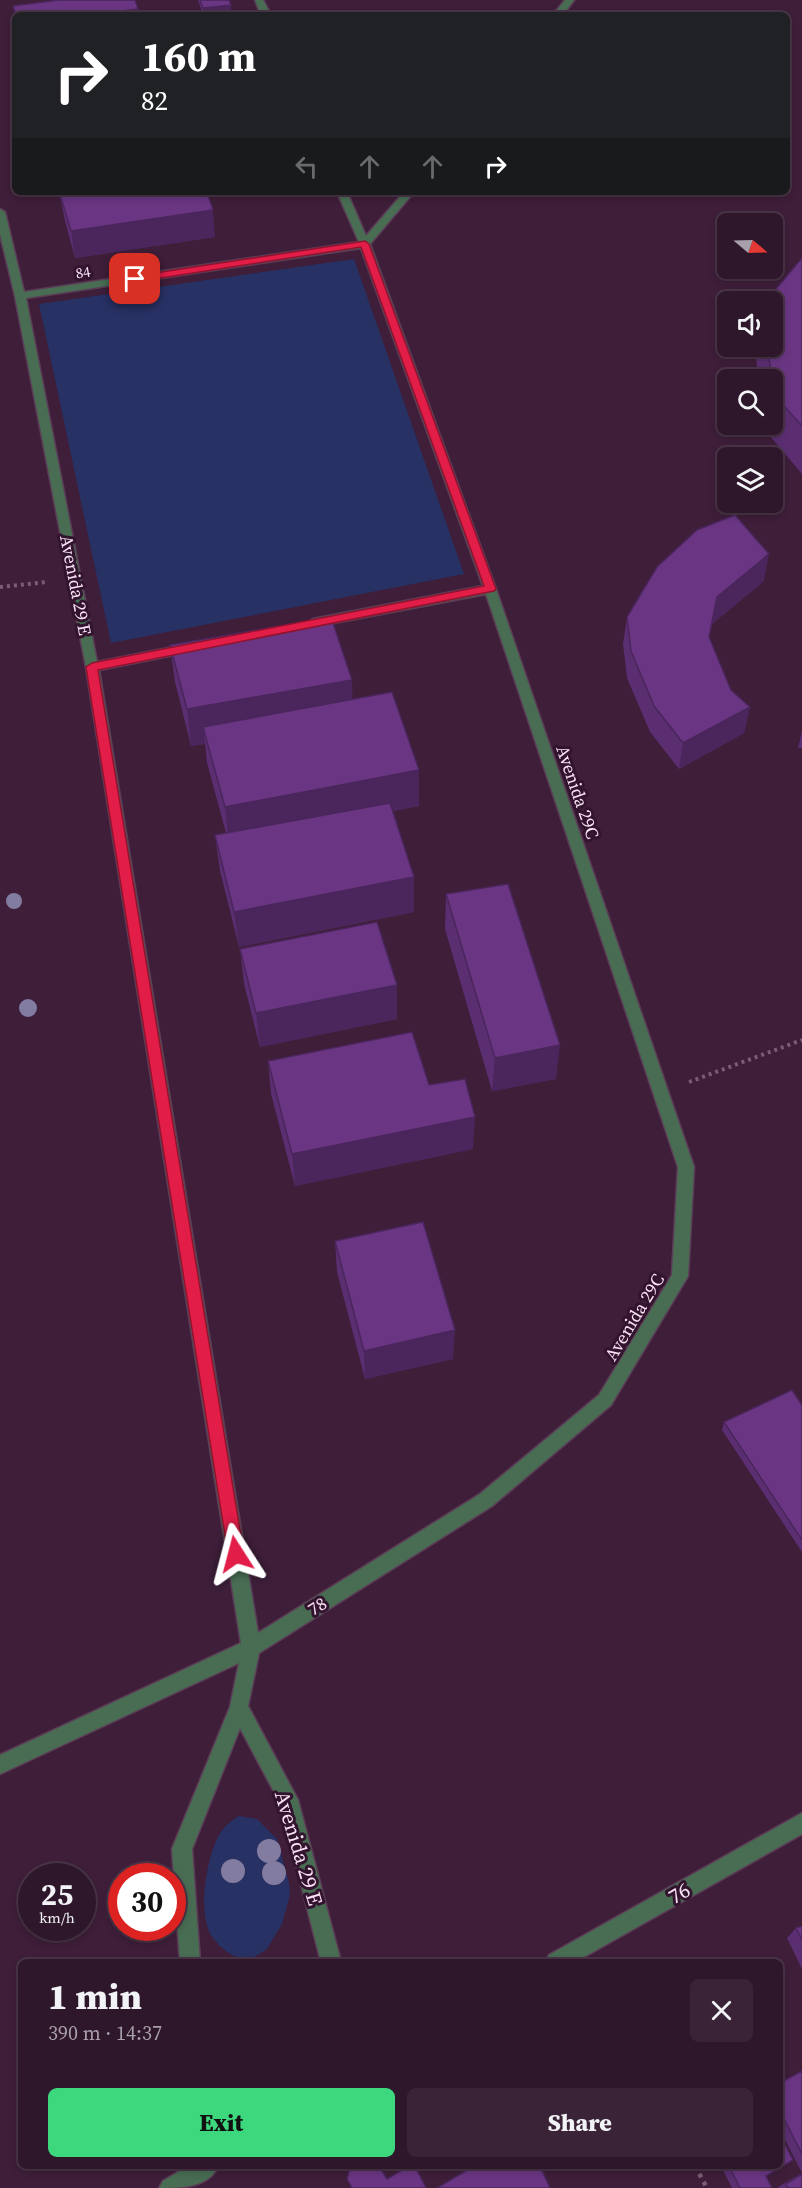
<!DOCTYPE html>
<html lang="en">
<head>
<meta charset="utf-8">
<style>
  body { margin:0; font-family:"Source Serif 4",serif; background:#3a2337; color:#f1f3f6; height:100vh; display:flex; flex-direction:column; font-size:22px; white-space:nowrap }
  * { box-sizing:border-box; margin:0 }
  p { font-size:20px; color:#a79fa9 }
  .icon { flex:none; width:33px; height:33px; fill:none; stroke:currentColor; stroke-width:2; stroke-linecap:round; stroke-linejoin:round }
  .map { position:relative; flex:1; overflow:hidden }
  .side { position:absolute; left:18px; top:1959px; width:765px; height:210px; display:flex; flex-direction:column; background:#2e162b; border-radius:9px; box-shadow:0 3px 9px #0003,0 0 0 2px #493547 }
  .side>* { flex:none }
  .top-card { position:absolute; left:12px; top:12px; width:778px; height:183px; border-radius:9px; box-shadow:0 3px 9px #0003,0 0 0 2px #493547; background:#202124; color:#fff; overflow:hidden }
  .needle { width:39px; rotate:109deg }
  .controls { position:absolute; left:717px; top:213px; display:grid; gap:12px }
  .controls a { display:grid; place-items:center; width:66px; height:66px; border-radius:9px; background:#2e162b; box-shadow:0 3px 9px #0003,0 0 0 2px #493547; font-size:30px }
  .speed { position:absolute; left:18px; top:1863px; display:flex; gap:12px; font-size:30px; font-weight:700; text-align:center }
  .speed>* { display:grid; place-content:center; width:78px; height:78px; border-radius:50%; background:#2e162b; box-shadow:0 3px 9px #0003,0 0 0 2px #493547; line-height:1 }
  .speed small { font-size:15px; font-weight:400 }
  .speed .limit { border:9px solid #d22; background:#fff; color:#111 }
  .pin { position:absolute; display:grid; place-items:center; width:51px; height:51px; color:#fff; margin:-26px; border-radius:12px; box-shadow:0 3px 9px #0006 }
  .me { position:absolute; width:66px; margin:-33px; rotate:351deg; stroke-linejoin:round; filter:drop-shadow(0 0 4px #0008) }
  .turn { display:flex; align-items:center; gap:21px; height:126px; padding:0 30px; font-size:27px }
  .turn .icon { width:78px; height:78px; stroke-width:2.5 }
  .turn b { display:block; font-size:42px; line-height:51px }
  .lanes { display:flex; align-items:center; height:57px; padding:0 30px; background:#0003; justify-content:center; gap:30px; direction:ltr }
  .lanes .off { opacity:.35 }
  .round { display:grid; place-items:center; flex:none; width:63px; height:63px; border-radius:9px; background:#3a2337 }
  .headline { display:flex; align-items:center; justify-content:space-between; height:102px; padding:0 30px }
  h1 { font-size:36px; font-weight:800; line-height:45px }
  .action { display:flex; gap:12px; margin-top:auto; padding:12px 30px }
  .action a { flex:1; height:69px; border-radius:9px; background:#3dd77e; color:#111; font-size:24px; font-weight:800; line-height:69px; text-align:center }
  .action a+a { background:#3a2337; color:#f1f3f6 }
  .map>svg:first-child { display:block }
</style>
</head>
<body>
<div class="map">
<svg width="802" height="2188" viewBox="0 0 802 2188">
  <rect width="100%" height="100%" fill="#3e1e39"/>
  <!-- green -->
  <path fill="#283164" d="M 354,259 L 464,574 L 111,643 L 39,304 Z
    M 239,1816 L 257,1819 L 277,1839 L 289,1883 L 290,1895 L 282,1924 L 267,1949 L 248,1961 C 232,1957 220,1949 211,1935 C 197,1912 207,1857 219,1835 C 224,1826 231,1821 239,1816 Z"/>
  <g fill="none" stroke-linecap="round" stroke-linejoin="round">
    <defs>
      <path id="minor" d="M 255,0 L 263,0 L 271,15 L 261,15 Z
        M 565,0 L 574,0 L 563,15 L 553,15 Z
        M 337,192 L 347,192 L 366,236 L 404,192 L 414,192 L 370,244 L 496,589 L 694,1167 L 688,1276 L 611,1405 L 492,1506 L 259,1653 L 248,1706 L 298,1800 L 341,1962 L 321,1962 L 280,1803 L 240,1728 L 192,1849 L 200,1962 L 180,1962 L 172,1849 L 230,1707 L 239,1663 L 0,1774 L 0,1755 L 241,1643 L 86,667 L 15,296 L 0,234 L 0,209 L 5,212 L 24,292 L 359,242 ZM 361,248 L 483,586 L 313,619 L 307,623 L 313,627 L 486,594 L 678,1167 L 672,1275 L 599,1395 L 480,1494 L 258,1633 L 99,670 L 189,652 L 195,648 L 189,644 L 97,662 L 26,298 Z
        M 802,1813 L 802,1834 L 575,1962 L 546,1962 L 549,1955 Z
        M 188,2166 L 218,2166 C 209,2188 180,2188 159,2188 L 163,2181 Z"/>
    </defs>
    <!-- minor casing -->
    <use href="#minor" stroke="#5c3d57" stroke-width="3"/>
    <!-- path-far1 -->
    <path stroke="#795d74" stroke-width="4" stroke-dasharray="3 4" stroke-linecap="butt" d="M 0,587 L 47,582
      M 689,1082 L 802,1040"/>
    <!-- path -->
    <path stroke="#795d74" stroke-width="4.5" stroke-dasharray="4 5" stroke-linecap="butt" d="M 695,2166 L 707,2188"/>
    <!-- minor -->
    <use href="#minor" fill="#486d53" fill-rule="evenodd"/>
  </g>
  <!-- trees -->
  <g fill="#837ca1">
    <circle cx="14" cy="901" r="8"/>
    <circle cx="28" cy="1008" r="9"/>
    <circle cx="269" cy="1851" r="12"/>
    <circle cx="233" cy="1871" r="12"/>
    <circle cx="274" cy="1873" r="12"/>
  </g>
  <!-- wall -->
  <path fill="#5b2e71" d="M 198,0 L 229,0 L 231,5 L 231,15 L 203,15 Z
    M 58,192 L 207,192 L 215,237 L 75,258 L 65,221 L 61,201 Z
    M 802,258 L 802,474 L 770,436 L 767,424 L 772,424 L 772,380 L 758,380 L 757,373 L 756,346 L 772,346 Z
    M 764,581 L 712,624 L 709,638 L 731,690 L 750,707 L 744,733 L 679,769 L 650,732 L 627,678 L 623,644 L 627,617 Z
    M 170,645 L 353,699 L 419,770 L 419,806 L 393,811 L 414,877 L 414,912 L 239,947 L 220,871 L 215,835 L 226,833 L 207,763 L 205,744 L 191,746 L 175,682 Z
    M 802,731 L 802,748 L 798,748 Z
    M 446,894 L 556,1079 L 492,1091 L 445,929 Z
    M 240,949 L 397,1019 L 260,1047 L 244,984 Z
    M 268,1061 L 473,1149 L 295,1186 L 271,1094 Z
    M 335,1241 L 453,1359 L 365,1379 L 337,1272 Z
    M 802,1405 L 802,1552 L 722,1430 L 724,1422 Z
    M 802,1926 L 802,1969 L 787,1938 L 796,1928 Z
    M 802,2071 L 802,2188 L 779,2188 L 778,2187 L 802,2173 L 780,2130 L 780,2083 Z
    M 721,2166 L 780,2166 L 766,2176 L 772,2188 L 732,2188 Z"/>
  <!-- shaded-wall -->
  <path fill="#4a265c" d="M 231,5 L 231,15 L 203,15 L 203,8 Z
    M 138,9 L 139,15 L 89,15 Z
    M 59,192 L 121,192 L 60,194 L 61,201 Z
    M 213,210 L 215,237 L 75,258 L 71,231 Z
    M 769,554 L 764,581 L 712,624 L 717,597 Z
    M 352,680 L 353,717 L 203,727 L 205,744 L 191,746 L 187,709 Z
    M 750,707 L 744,733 L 679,769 L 683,743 Z
    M 419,770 L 419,806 L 229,843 L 225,807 Z
    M 414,877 L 414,912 L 239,947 L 234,912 Z
    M 397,985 L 397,1019 L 260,1047 L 256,1013 Z
    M 560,1045 L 556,1079 L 492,1091 L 495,1058 Z
    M 475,1117 L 473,1149 L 295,1186 L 292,1154 Z
    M 455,1330 L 453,1359 L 365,1379 L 364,1351 Z"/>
  <!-- building -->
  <path fill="#6a3683" stroke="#4a265c" stroke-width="1.5" d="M 59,0 L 135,0 L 138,9 L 89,15 L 16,15 L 13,6 Z
    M 200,0 L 229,0 L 231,5 L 203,8 Z
    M 75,192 L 207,192 L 213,210 L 71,231 L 60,194 Z
    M 802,258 L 802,426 L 777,398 L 766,346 L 772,346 L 772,302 L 765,302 Z
    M 735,515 L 769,554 L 717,597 L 709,637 L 731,690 L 750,707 L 683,743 L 654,706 L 631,651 L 627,617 L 657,567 L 697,530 Z
    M 331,617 L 352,680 L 187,709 L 170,645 Z
    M 392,692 L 419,770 L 225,807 L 203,727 Z
    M 390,803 L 414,877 L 234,912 L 215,835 Z
    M 508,884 L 560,1045 L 495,1058 L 446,894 Z
    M 377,922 L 397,985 L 256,1013 L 240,949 Z
    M 412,1032 L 429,1085 L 465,1079 L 475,1117 L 292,1154 L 268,1061 Z
    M 423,1222 L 455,1330 L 364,1351 L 335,1241 Z
    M 792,1390 L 802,1405 L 802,1540 L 724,1422 Z
    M 802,1926 L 802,1940 L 796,1928 Z
    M 802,2071 L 802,2154 L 780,2111 L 780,2083 Z
    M 780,2135 L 793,2160 L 766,2176 L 772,2188 L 740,2188 L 729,2166 L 780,2166 Z
    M 353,2166 L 379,2166 L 387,2179 L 409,2166 L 415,2166 L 426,2188 L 352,2188 L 347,2179 L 350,2168 Z
    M 474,2166 L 540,2166 L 550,2188 L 437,2188 Z
    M 802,2174 L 802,2188 L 788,2188 L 786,2184 Z"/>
  <!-- route -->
  <path fill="#e11d48" stroke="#92132f" stroke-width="1.5" d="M 365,241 L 369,244 L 496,589 L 494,591 L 98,670 L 244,1554 L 241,1560 L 236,1562 L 230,1560 L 228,1554 L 86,667 L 92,663 L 484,586 L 361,247 L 135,282 L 130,279 L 135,276 Z"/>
  <g text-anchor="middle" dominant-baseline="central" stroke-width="6" stroke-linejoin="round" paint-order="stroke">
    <!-- far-street labels -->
    <g font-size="15" fill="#f8e2f3" stroke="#33142f">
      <text transform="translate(83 272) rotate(-9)">84</text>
    </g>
    <!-- street labels -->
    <g font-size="18" fill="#f8e2f3" stroke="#33142f">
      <text transform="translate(76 585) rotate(79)">Avenida 29 E</text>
      <text transform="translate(578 792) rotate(71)">Avenida 29C</text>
      <text transform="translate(634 1317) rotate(-59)">Avenida 29C</text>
      <text transform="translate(317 1606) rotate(-32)">78</text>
    </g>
    <!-- near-street labels -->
    <g font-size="21" fill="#f8e2f3" stroke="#33142f">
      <text transform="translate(299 1848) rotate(73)">Avenida 29 E</text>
      <text transform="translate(679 1893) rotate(-30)">76</text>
    </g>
  </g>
</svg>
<div class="controls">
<a><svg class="needle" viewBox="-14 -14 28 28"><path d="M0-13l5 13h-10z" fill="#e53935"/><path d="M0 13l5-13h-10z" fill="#a79fa9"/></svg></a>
<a><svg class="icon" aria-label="sound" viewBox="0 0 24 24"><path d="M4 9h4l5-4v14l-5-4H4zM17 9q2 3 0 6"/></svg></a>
<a><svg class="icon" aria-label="search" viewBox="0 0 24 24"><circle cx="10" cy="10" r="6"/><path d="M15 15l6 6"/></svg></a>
<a><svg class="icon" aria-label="layers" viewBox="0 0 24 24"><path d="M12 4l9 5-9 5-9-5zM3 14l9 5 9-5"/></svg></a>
</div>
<div class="speed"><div>25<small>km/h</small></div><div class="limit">30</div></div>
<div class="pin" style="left:135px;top:279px;background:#d93025"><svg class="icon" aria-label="arrive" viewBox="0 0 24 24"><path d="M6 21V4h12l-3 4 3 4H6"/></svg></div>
<svg class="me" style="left:236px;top:1554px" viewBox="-20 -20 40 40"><path d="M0-17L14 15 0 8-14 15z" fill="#e11d48" stroke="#fff" stroke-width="4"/></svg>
<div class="top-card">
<div class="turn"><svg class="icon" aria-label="right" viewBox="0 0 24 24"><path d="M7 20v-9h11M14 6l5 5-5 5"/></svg><div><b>160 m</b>82</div></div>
<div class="lanes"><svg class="icon off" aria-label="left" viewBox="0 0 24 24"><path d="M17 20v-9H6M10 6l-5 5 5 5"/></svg><svg class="icon off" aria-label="ahead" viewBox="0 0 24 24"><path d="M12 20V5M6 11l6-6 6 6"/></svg><svg class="icon off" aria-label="ahead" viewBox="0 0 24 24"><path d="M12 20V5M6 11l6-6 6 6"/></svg><svg class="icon" aria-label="right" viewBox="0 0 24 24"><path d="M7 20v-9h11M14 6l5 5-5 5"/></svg></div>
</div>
<section class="side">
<div class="headline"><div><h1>1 min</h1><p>390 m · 14:37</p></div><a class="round"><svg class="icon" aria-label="close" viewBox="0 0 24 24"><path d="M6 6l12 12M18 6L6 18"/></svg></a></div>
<div class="action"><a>Exit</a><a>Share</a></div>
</section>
</div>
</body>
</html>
